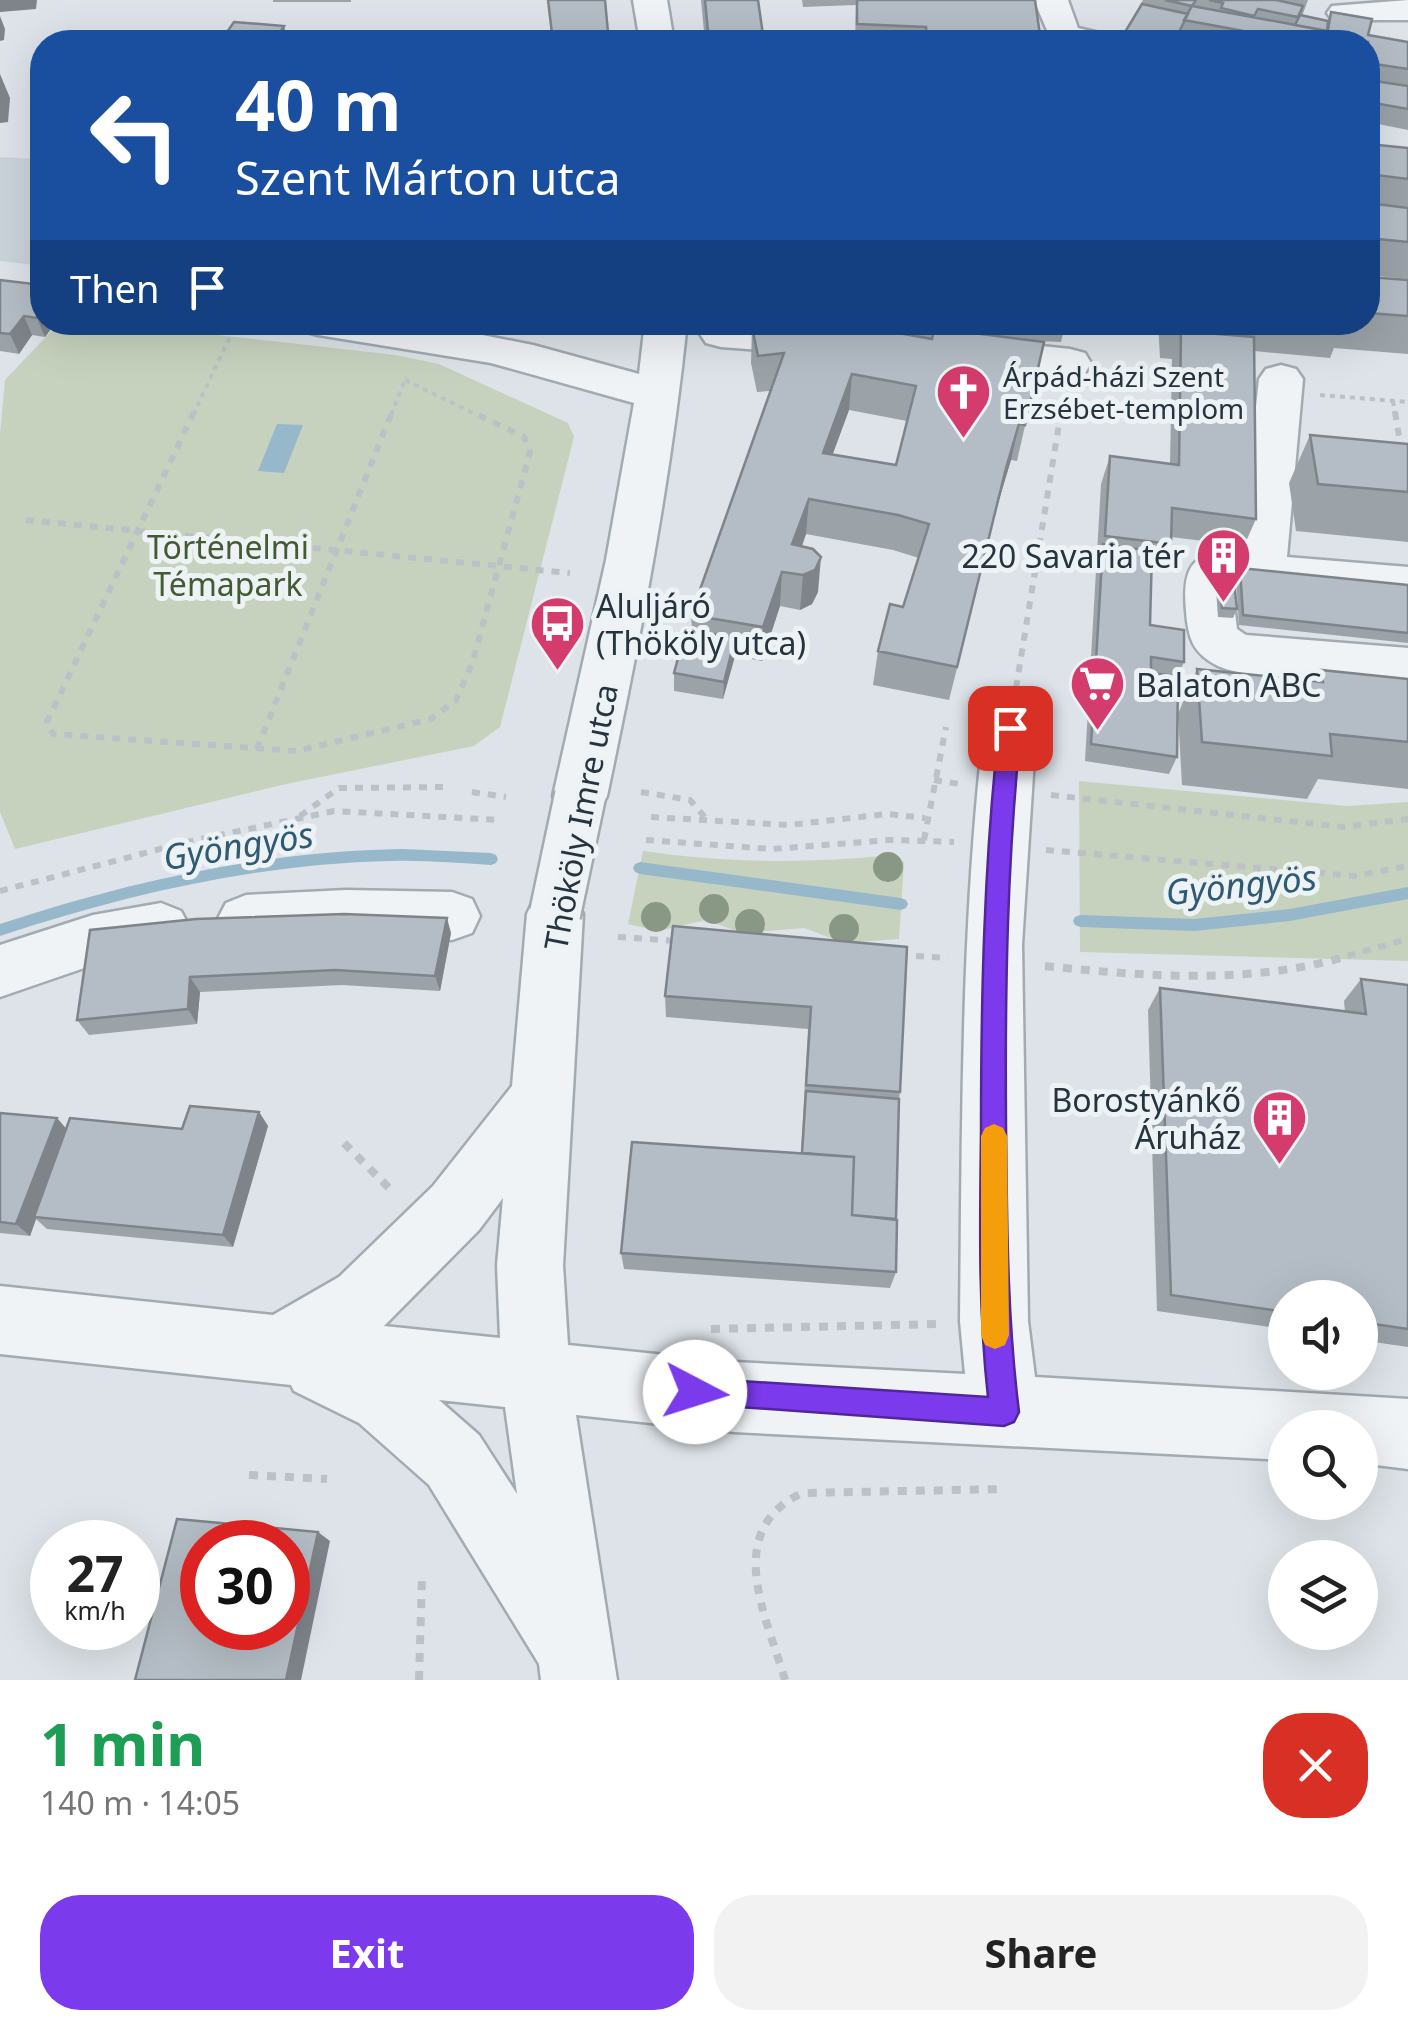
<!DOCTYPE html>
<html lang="en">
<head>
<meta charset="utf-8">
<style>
  body { margin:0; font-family:"Noto Sans",sans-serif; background:#f2f2f2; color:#222; height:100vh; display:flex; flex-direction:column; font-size:38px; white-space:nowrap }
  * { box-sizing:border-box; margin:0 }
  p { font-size:32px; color:#767676 }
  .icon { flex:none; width:55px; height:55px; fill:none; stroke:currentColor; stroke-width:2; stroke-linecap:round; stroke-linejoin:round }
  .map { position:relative; height:1680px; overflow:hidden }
  .drawer { display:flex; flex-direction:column; background:#fff; flex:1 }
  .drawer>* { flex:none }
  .banner { position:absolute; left:30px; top:30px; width:1350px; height:305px; border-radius:40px; box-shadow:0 10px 40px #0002; background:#1a4fa0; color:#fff; overflow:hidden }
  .fabs { position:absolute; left:1268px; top:1280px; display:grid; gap:20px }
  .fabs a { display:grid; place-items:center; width:110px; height:110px; border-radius:50%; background:#fff; box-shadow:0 10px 40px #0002; font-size:50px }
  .speed { position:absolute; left:30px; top:1520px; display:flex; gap:20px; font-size:50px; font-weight:700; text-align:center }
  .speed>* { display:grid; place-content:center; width:130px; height:130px; border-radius:50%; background:#fff; box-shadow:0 10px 40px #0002; line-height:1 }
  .speed small { font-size:25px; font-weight:400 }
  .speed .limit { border:15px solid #d22; background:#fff; color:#111 }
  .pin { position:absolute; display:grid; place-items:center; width:85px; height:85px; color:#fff; margin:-42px; border-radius:20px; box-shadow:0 5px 15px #0006 }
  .me { position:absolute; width:110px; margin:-55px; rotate:95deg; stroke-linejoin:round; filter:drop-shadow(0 0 8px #0008) }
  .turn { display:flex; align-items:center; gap:35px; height:210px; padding:0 40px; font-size:45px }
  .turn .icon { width:130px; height:130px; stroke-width:2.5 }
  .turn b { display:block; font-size:70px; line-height:85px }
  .then { display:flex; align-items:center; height:95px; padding:0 40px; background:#0003; gap:20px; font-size:38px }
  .round { display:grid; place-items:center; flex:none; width:105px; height:105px; border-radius:40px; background:#f2f2f2 }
  .headline { display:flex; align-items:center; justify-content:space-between; height:170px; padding:0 40px }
  h1 { font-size:60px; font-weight:700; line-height:75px; color:#1e9e55 }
  .cta { display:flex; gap:20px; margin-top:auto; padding:20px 40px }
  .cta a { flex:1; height:115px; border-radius:40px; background:#7c3aed; color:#fff; font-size:40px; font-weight:700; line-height:115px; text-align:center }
  .cta a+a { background:#f2f2f2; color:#222 }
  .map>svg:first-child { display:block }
</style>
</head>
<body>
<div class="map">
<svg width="1408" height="1680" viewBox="0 0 1408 1680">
  <rect width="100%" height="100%" fill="#dde3e8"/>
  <!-- built -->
  <path fill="#cbd3da" d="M 42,146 L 42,266 L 0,261 L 0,157 L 33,159 Z"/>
  <!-- green -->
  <path fill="#c7d2be" d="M 59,323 L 112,323 L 395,355 L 439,364 L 568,423 L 574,437 L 500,727 L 474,746 L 286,784 L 15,849 L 0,812 L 0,434 L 5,380 Z
    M 1079,781 L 1347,806 L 1408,802 L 1408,961 L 1080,952 Z
    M 643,851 C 728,863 807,864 892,855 L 904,862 L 899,939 L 844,943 L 804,928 L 742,933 L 706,920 L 658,931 L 628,924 Z"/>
  <!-- water -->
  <path fill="#97b8ca" d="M 277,424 L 303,425 L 284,473 L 258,471 Z"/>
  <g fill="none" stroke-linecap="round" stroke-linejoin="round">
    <!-- stream -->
    <path fill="#97b8ca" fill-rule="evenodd" d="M 403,849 L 491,853 L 496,855 L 498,859 L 496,863 L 491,865 C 458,863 424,860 391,861 C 257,864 127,894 0,936 L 0,924 C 131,881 265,851 403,849 Z
      M 640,862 L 901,898 L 906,900 L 908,904 L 906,908 L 901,910 L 640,874 L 635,872 L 633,868 L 635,864 Z
      M 1408,887 L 1408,899 L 1290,921 L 1194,931 L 1080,927 L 1075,925 L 1073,921 L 1075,917 L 1080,915 L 1194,919 L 1290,909 Z"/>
    <defs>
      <path id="minor" d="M 633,0 L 667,0 L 674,42 L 640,42 Z
        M 1034,0 L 1068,0 L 1078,28 L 1108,35 L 1113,42 L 1052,42 Z
        M 1408,0 L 1408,20 L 1332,20 L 1327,13 L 1332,6 Z
        M 298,322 L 417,322 L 533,345 L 639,374 L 645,322 L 687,322 C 671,480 640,639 607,796 L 599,811 L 580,818 L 561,811 L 553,796 L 606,560 L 634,403 L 491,363 L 318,335 L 303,331 Z
        M 714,322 L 827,329 L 842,333 L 848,342 L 842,351 L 827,355 L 721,347 L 706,343 L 700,334 Z
        M 968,338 L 1070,349 L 1085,353 L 1091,363 L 1085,373 L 1070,377 L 953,362 L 947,352 L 953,342 Z
        M 1281,365 L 1296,369 L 1303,379 L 1287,557 L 1408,567 L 1408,603 L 1232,587 L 1237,629 L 1246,635 L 1408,648 L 1408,686 C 1367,683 1249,681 1218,666 C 1192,653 1188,637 1186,611 C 1182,567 1192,549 1240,553 L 1259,379 L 1266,369 Z
        M 1010,708 L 1028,714 L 1036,728 L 1022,945 L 1028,1321 L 1035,1377 L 1408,1399 L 1408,1469 L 1360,1463 L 1360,1428 L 1285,1428 L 1285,1460 L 734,1432 L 576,1415 L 617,1680 L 541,1680 L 539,1664 L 429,1485 L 359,1423 L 294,1391 L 291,1385 L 0,1354 L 0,1286 L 273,1315 L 339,1277 L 433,1186 L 512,1086 L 527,914 L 535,897 L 555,890 L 575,897 L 583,914 L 563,1265 L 568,1345 L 734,1362 L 965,1374 L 960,1321 C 962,1122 961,925 984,728 L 992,714 ZM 503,1198 L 497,1265 L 500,1338 L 384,1326 L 479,1230 ZM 439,1400 L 505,1407 L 517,1494 L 479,1435 Z
        M 346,890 L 452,892 L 472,899 L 480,916 L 472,933 L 452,940 L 346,938 L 246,945 L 226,937 L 217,920 L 226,903 L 246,895 Z
        M 161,903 L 181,911 L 190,928 L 181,945 L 93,965 L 0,997 L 0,945 L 93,915 Z"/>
    </defs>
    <!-- minor casing -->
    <use href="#minor" stroke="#a2abb2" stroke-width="5"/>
    <!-- path-far2 -->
    <path stroke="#bbc1c6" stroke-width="4" stroke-dasharray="5 5" stroke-linecap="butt" d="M 405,380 L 477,415
      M 1320,395 L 1408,402
      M 1393,401 L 1395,415
      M 193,415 L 237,322
      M 391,415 L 406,377
      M 1060,415 L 1063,399"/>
    <!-- path-far1 -->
    <path stroke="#bbc1c6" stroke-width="6" stroke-dasharray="8 8" stroke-linecap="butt" d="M 194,412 L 47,722 L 53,734 L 297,751 L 431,719 L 456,700 L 472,664 L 530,452 L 524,437 L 472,412
      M 1395,412 L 1400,442
      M 26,520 L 570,573
      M 1016,688 L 1061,412
      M 257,749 L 392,412
      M 934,780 L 960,784
      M 472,792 L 506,797
      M 641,792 L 690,800 L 709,822
      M 1051,795 L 1343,827 L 1408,819
      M 300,816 L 339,788 L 446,787
      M 651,817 L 789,825 L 887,814 L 925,818
      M 646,840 L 772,849 L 890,840 L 954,842
      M 924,840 L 946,727
      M 1046,850 L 1355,876 L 1408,866
      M 0,891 L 187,842 L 334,811 L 500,820
      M 618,937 L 678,941
      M 900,955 L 948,958
      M 1332,960 L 1408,939"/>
    <!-- path -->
    <path stroke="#bbc1c6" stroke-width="8" stroke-dasharray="9 9" stroke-linecap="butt" d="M 1045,966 C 1144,976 1243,985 1341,958
      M 344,1143 L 390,1189
      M 711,1329 L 939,1324
      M 249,1475 L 327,1479
      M 419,1680 L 422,1576
      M 785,1680 C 766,1615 722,1531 802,1493 L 1004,1489"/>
    <!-- minor -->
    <use href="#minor" fill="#f0f3f6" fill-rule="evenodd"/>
    <defs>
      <path id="minor-bridge" d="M 555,914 L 580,796"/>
    </defs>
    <!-- minor-bridge casing -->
    <use href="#minor-bridge" stroke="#a2abb2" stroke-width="55" stroke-linecap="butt"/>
    <!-- minor-bridge -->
    <use href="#minor-bridge" stroke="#f0f3f6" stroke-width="50"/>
  </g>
  <!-- trees -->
  <g fill="#889884">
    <circle cx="888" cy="867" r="15"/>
    <circle cx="714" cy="909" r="15"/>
    <circle cx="656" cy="917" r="15"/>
    <circle cx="750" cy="924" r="15"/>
    <circle cx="844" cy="929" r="15"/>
  </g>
  <!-- wall -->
  <path fill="#9ba3a9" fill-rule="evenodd" d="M 273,0 L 351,0 L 351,2 L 273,2 Z
    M 701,0 L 758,0 L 764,42 L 705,42 Z
    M 802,0 L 1035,0 L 1041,42 L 855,42 L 856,5 L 803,7 Z
    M 1143,0 L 1308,0 L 1302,16 L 1328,21 L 1331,12 L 1368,35 L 1408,42 L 1408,130 L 1368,122 L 1368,42 L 1119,42 Z
    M 1368,144 L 1408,148 L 1408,279 L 1368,275 Z
    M 1368,277 L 1408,280 L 1408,354 L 1334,348 L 1330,358 L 1254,351 L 1256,519 L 1244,546 L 1171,537 L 1171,544 L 1161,572 L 1151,570 L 1150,625 L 1184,662 L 1178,676 L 1177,757 L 1169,774 L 1085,761 L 1101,484 L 1110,456 L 1170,464 L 1172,359 L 1160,358 L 1158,322 L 1368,322 Z
    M 0,280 L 42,322 L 56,322 L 45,337 L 32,335 L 19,354 L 0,351 Z
    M 495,322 L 615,322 L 615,325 L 598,334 Z
    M 826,322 L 1066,322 L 1061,342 L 1038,341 L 1044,342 L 1017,461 L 1011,460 L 998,503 L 949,700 L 873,685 L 878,651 L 903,607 L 919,558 L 893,550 L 806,534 L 802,546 L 818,592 L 812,604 L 800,610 L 780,606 L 762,661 L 735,656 L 723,699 L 674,691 L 674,673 L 692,630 L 691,615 L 770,391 L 757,392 L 751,363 L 752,327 L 826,324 ZM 849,410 L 907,421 L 896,465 L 832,455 Z
    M 1310,435 L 1408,444 L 1408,542 L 1296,531 L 1289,483 Z
    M 1240,568 L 1408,585 L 1408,643 L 1239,625 L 1236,577 Z
    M 1220,581 L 1237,609 L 1233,618 L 1218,617 L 1216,590 Z
    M 1197,669 L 1315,681 L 1321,670 L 1408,679 L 1408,789 L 1318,779 L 1307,799 L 1182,785 L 1178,714 Z
    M 196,919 L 451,933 L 440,991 L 342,985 L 200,992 L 197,1024 L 89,1035 L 77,1020 Z
    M 907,947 L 900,1092 L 899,1099 L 896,1272 L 890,1288 L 624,1269 L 621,1253 L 801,1153 L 808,1029 L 666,1017 L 665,996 Z
    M 1361,979 L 1408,985 L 1408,1347 L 1360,1340 L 1360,1298 L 1285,1298 L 1285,1329 L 1157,1311 L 1148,1010 L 1160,988 L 1345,1011 L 1344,1001 Z
    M 259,1112 L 268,1126 L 233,1247 L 47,1229 L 36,1219 L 30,1236 L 0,1233 L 0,1113 L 57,1118 L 66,1129 L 182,1129 Z"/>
  <!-- shaded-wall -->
  <path fill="#7e848a" d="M 0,0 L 37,0 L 36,9 L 0,12 Z
    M 0,16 L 5,29 L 4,40 L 0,41 Z
    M 284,26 L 288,42 L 274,42 Z
    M 0,74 L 10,98 L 8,122 L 0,123 Z
    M 42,310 L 42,322 L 56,322 L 45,337 L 37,318 Z
    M 24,316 L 32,335 L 19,354 L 10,334 Z
    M 597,322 L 615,322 L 615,325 L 598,334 Z
    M 852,374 L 849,410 L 820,489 L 823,453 Z
    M 1019,424 L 1011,460 L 998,503 L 949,700 L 1006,468 Z
    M 809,499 L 806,534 L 792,573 L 792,544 Z
    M 821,557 L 818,592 L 812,604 L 800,610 L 803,575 Z
    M 782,572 L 780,606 L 762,661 L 763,627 Z
    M 735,638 L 735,656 L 723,699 L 724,682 Z
    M 447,918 L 451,933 L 440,991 L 435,976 Z
    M 190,977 L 200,992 L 197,1024 L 188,1009 Z
    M 259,1112 L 268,1126 L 233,1247 L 223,1235 Z
    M 57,1118 L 69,1132 L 34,1217 L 36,1219 L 30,1236 L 16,1224 Z
    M 318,1532 L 330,1541 L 301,1680 L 286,1680 Z"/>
  <!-- building -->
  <path fill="#b4bdc5" stroke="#7e848a" stroke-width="2.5" fill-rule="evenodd" d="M 548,0 L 605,0 L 608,32 L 559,34 L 558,42 L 553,42 Z
    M 705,0 L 758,0 L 764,42 L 709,42 Z
    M 857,0 L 1035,0 L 1041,42 L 928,42 L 926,27 L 857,24 Z
    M 1165,0 L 1196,0 L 1192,6 Z
    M 1209,0 L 1276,0 L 1303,6 L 1298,17 L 1258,9 L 1254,16 L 1221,8 L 1223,3 Z
    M 1142,4 L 1188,14 L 1174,42 L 1119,42 Z
    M 1192,6 L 1328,31 L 1326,42 L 1303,42 L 1184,20 Z
    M 1331,12 L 1372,19 L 1368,35 L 1408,42 L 1408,69 L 1368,63 L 1368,42 L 1326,42 Z
    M 1300,15 L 1328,21 L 1327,31 L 1295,25 Z
    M 234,22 L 284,26 L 274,42 L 220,42 Z
    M 609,32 L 609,42 L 558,42 L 559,34 Z
    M 1368,80 L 1408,86 L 1408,109 L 1368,102 Z
    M 1368,144 L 1408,148 L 1408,179 L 1368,174 Z
    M 1368,203 L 1408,208 L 1408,242 L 1368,238 Z
    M 1368,277 L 1408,280 L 1408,316 L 1368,313 Z
    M 0,280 L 42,285 L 42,310 L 37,318 L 24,316 L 10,334 L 0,333 Z
    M 1175,322 L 1256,322 L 1257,329 Z
    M 848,324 L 932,339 L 934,328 L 1044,342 L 1025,425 L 1019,424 L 1006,468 L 957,667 L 878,651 L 890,604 L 903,607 L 929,524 L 898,515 L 809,499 L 792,544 L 813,549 L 821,557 L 815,570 L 803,575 L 782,572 L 763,627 L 691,615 L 784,353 L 758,356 L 752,327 ZM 852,374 L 916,386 L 896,465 L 823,453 Z
    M 1181,331 L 1254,337 L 1256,519 L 1172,508 L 1171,544 L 1105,536 L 1110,456 L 1179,465 Z
    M 1310,435 L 1408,444 L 1408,492 L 1318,484 Z
    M 1103,544 L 1152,551 L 1150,625 L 1184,630 L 1184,662 L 1151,657 L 1151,673 L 1178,676 L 1177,757 L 1091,744 Z
    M 1240,568 L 1408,585 L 1408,633 L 1243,615 Z
    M 1220,581 L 1234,582 L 1237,609 L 1222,608 Z
    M 686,629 L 735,638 L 724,682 L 674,673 Z
    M 1197,669 L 1323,682 L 1321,670 L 1408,679 L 1408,742 L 1330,734 L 1332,756 L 1202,742 Z
    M 344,914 L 447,918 L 435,976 L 335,970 L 190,977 L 188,1009 L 77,1020 L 90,930 L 196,919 Z
    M 673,926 L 907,947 L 900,1092 L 806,1085 L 811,1007 L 665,996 Z
    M 1361,979 L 1408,985 L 1408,1329 L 1360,1322 L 1360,1298 L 1285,1298 L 1285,1312 L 1171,1295 L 1160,988 L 1366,1014 Z
    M 806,1091 L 899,1099 L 896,1219 L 852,1215 L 854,1157 L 802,1153 Z
    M 190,1106 L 259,1112 L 223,1235 L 34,1217 L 70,1118 L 182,1129 Z
    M 0,1113 L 57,1118 L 16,1224 L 0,1222 Z
    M 632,1142 L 854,1157 L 852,1215 L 897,1220 L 896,1272 L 621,1253 Z
    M 177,1519 L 318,1532 L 286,1680 L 135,1680 ZM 202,1542 L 288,1542 L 288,1628 L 202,1628 Z"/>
  <!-- route -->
  <path fill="#7c3aed" stroke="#51269a" stroke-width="2.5" d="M 1010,720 L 1021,728 C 1007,861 1005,991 1006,1123 C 1007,1221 1007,1316 1019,1412 L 1014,1422 L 1004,1426 L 685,1403 L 680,1392 L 685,1382 L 695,1378 L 988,1397 C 978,1308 980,1220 981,1131 C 981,995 984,863 999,728 Z"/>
  <!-- slow -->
  <path fill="#f59e0b" d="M 994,1124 L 1003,1128 L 1007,1136 L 1009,1335 L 1005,1345 L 995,1349 L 985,1345 L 981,1335 L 981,1136 L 985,1128 Z"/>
  <!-- icons -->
  <defs>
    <symbol id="church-pin" viewBox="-11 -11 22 30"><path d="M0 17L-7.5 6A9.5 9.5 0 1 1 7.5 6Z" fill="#d33c6d" stroke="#edf2f5"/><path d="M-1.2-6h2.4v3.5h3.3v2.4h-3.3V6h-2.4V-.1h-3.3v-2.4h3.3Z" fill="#fff"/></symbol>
    <symbol id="building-pin" viewBox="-11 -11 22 30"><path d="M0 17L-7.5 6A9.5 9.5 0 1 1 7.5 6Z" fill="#d33c6d" stroke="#edf2f5"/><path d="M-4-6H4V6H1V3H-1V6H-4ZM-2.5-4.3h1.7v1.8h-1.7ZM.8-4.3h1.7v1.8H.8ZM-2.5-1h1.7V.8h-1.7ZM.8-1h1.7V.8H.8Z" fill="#fff"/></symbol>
    <symbol id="bus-pin" viewBox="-11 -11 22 30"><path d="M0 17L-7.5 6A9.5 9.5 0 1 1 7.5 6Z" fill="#d33c6d" stroke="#edf2f5"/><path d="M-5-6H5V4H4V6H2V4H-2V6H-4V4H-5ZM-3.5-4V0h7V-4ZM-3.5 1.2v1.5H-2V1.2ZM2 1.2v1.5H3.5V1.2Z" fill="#fff"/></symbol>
    <symbol id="supermarket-pin" viewBox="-11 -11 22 30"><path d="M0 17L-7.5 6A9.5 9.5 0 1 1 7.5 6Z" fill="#d33c6d" stroke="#edf2f5"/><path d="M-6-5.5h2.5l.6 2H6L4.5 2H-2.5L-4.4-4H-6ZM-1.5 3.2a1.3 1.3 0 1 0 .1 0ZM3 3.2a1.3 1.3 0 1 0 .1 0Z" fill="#fff"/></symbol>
  </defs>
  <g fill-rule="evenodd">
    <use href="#church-pin" x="932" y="360" width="63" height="86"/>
    <use href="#building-pin" x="1192" y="524" width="63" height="86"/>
    <use href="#bus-pin" x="526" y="592" width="63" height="86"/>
    <use href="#supermarket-pin" x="1066" y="652" width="63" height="86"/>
    <use href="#building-pin" x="1248" y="1086" width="63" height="86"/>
  </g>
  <g text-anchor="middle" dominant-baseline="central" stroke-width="10" stroke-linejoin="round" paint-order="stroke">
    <!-- far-poi labels -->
    <g font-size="28" fill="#26343f" stroke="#edf2f5" text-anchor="start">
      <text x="1003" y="376">Árpád-házi Szent<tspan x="1003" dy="32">Erzsébet-templom</tspan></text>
    </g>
    <!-- park labels -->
    <g font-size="32" fill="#425b33" stroke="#edf2f5">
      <text x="228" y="546">Történelmi<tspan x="228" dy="37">Témapark</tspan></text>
    </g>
    <!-- poi labels -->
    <g font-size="32" fill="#26343f" stroke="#edf2f5" text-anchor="end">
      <text x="1185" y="555">220 Savaria tér</text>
      <text x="596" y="605" text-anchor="start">Aluljáró<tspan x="596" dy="37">(Thököly utca)</tspan></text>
      <text x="1136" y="684" text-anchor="start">Balaton ABC</text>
      <text x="1241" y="1099">Borostyánkő<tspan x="1241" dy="37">Áruház</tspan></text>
    </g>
    <!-- street labels -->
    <g font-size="32" fill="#26343f" stroke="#edf2f5">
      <text transform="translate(580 817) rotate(-79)">Thököly Imre utca</text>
    </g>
    <!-- water labels -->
    <g font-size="35" font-style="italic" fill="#2f5a74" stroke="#edf2f5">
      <text transform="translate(238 845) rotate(-9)">Gyöngyös</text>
      <text transform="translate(1241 884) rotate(-6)">Gyöngyös</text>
    </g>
  </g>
</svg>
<div class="fabs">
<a><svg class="icon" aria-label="sound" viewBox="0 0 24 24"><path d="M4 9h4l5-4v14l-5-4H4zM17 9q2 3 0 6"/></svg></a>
<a><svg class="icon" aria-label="search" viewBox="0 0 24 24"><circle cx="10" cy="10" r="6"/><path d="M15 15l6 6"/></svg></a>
<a><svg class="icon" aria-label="layers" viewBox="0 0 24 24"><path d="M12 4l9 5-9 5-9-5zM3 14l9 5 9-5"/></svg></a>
</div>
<div class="speed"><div>27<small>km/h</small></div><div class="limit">30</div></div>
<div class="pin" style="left:1010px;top:728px;background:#d93025"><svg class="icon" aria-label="arrive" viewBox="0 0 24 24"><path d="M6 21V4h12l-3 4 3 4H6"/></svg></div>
<svg class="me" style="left:695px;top:1392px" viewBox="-20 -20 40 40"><circle r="19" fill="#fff"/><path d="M0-13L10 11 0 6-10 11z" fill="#7c3aed"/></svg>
<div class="banner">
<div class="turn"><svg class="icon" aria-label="left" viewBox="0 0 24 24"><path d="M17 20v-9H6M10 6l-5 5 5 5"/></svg><div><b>40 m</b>Szent Márton utca</div></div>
<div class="then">Then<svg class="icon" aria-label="arrive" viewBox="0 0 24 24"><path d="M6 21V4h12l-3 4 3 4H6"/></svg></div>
</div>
</div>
<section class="drawer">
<div class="headline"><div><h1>1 min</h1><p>140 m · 14:05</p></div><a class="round" style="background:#d93025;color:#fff"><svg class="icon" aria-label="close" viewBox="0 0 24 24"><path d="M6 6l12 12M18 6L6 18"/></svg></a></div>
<div class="cta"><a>Exit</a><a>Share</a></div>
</section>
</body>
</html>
